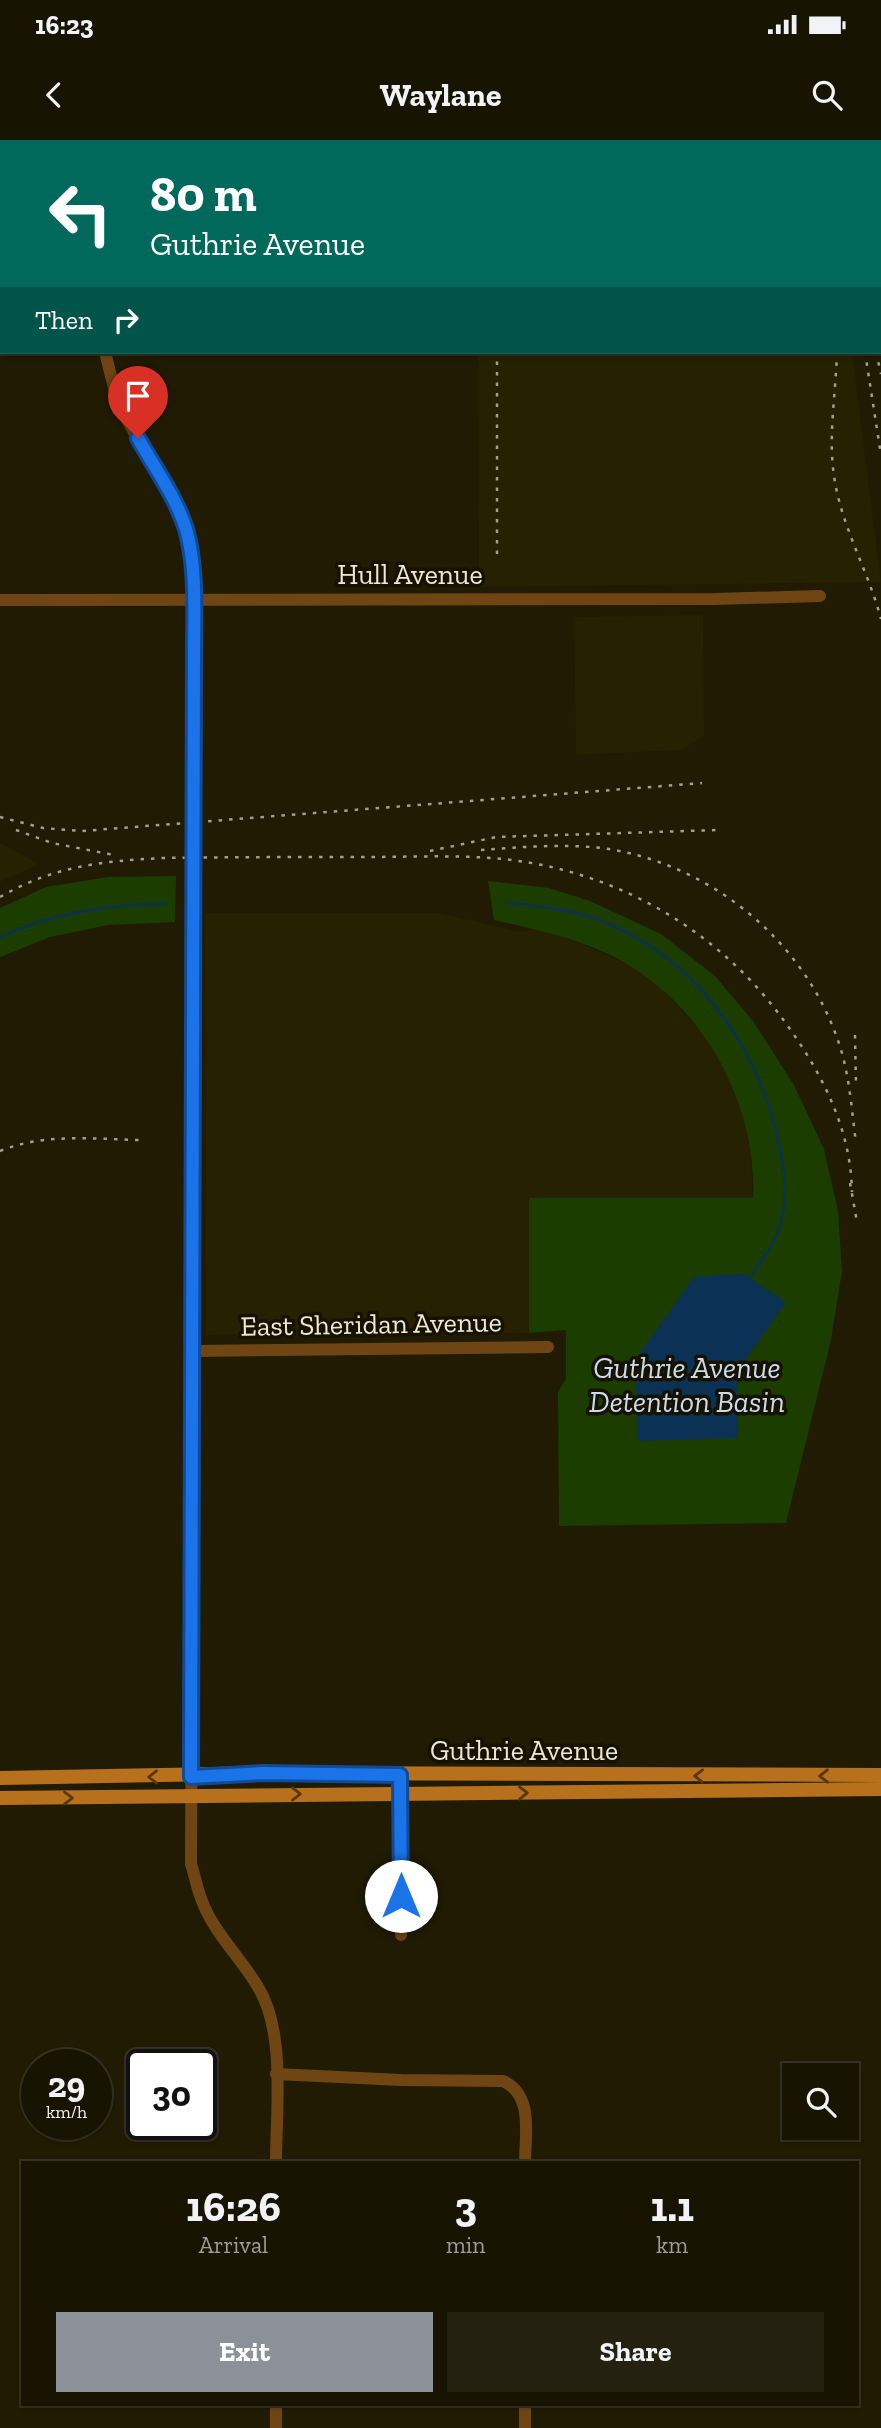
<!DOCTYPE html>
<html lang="en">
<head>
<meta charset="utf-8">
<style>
  body { margin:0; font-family:"Zilla Slab",serif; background:#252111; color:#f1f3f6; height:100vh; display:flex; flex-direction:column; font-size:26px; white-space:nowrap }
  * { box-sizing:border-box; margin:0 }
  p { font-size:23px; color:#9f9e99 }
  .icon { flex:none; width:38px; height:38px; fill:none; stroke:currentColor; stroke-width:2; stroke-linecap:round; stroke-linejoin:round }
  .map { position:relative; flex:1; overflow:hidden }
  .side { position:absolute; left:21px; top:2021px; width:838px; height:245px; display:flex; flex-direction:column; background:#181402; border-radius:0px; box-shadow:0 2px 5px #0004,0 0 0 2px #363324 }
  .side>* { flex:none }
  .guide { position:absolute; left:0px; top:0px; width:882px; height:214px; box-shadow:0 2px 5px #0004,0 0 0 2px #363324; background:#00695c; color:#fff; overflow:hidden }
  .controls { position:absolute; left:782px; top:1923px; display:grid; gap:14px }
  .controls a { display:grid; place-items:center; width:77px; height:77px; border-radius:0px; background:#181402; box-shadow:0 2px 5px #0004,0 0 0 2px #363324; font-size:35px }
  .speed { position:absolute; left:21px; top:1909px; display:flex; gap:14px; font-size:35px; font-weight:700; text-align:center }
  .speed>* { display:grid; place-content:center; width:91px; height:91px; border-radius:50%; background:#181402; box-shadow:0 2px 5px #0004,0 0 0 2px #363324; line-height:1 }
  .speed small { font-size:18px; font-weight:400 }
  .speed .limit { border:4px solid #111; border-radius:10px; background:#fff; color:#111 }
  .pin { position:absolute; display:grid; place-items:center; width:60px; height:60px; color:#fff; margin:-72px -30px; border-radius:50% 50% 50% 0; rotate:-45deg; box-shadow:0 0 7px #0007 }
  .pin .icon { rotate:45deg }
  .me { position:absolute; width:77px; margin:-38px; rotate:0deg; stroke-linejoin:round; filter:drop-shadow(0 0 5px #0008) }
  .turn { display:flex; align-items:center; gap:24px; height:147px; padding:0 35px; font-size:32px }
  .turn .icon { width:91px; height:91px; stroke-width:2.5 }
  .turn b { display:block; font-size:49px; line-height:60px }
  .then { display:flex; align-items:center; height:66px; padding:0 35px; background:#0003; gap:14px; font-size:26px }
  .eta { display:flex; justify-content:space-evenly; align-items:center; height:119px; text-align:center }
  .eta b { font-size:42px; font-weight:700; line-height:49px }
  .cta { display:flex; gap:14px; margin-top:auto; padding:14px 35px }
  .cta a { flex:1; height:80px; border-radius:0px; background:#8c9099; color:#fff; font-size:28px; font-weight:700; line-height:80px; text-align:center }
  .cta a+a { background:#252111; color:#f1f3f6 }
  .status { display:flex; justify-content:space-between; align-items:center; height:49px; padding:0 35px; background:#181402; direction:ltr }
  .status svg { height:19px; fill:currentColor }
  header { display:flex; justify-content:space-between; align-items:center; height:91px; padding:0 35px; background:#181402; font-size:32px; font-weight:700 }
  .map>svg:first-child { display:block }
</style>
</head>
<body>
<div class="status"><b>16:23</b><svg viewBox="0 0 49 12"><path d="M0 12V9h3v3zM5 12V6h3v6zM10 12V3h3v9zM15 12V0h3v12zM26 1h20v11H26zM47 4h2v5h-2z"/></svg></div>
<header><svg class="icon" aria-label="back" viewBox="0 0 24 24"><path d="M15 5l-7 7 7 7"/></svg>Waylane<svg class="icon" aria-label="search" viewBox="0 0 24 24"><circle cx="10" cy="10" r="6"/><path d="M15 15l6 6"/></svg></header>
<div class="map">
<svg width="881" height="2288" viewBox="0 0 881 2288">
  <rect width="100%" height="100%" fill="#201b02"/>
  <!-- built -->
  <path fill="#262100" d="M 477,0 L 796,0 L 796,2 L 477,2 Z
    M 478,212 L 852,212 L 881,442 L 479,447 Z
    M 703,475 L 704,596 L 681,610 L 576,615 L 574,477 Z
    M 0,703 L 8,707 L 39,724 L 0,742 Z
    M 205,773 L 439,773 L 520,792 L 535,789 L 578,802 L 635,828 L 661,848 L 702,893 L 729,938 L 742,968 L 751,1016 L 753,1058 L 529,1058 L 529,1193 L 206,1195 Z"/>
  <!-- green -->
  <path fill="#1c3d00" d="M 176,736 L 175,782 L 108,785 L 50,797 L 0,817 L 0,768 L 46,747 L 108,737 Z
    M 488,741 L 549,748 L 590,761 L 661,794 L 715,836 L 753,881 L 794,945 L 824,1009 L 838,1071 L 842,1131 L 831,1200 L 786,1383 L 559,1386 L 558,1252 L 566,1239 L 566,1190 L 529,1193 L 529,1058 L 753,1058 C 757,970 710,878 635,829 C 593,801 542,791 494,780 Z"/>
  <!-- water -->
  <path fill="#0b3155" d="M 743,1134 L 786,1162 L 737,1232 L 738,1298 L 637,1301 L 636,1219 L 694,1137 Z"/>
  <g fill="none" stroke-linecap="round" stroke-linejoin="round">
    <!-- stream -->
    <path stroke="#0b3155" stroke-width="2.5" d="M 508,763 C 531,765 554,768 576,773 C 677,799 749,888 774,985 C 783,1017 790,1053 780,1085 C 775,1104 759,1124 748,1141
      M 0,797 C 53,773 109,764 167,764"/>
    <!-- minor -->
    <path stroke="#6f4514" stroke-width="12" d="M 104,0 L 104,2
      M 105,212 L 118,264 L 173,360 L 185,387 L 191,415 L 194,513 L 194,1082 L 191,1724 C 195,1736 197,1749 202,1761 C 214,1793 241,1818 258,1847 C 286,1892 276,1971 276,2023
      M 0,460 L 715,459 L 820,456
      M 194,1211 L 548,1207
      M 400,1635 L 401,1795
      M 276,1934 L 401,1940 L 503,1941 C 534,1955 525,1995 525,2023
      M 276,2264 L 276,2288
      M 525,2264 L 525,2288"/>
    <!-- major -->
    <path stroke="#b7711c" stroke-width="14" d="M 0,1638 L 263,1633 L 881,1635
      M 0,1658 L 881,1649"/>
    <!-- rail -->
    <path stroke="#a3a08c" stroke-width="2.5" stroke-dasharray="3.5 7" stroke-linecap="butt" d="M 751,0 L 753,2
      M 801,0 L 802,2
      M 820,0 L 820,2
      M 840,0 L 841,2
      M 855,0 L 856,2
      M 503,2 L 504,0
      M 880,60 L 881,62
      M 880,121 L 881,125
      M 880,194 L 881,197
      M 837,212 C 836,252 828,295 834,336 C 841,386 868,430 881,479
      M 865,212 L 881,315
      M 876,212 L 881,234
      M 497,414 L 497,212
      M 0,677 L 43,688 L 82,691 L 702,643
      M 16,690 L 52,703 L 114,715
      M 481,710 C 522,707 568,703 609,709 C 717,727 811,807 842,913 C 850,942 852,973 856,1003
      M 430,711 L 496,697 L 718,690
      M 0,757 C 54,726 102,721 163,718 C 230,717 297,717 364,717 C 406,717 449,715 491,718 C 605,726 711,784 779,874 C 818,926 851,985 852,1052
      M 855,895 L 856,945
      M 0,1011 C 44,993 93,999 140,1000
      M 850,1043 L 857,1082"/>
  </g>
  <!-- one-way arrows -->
  <defs><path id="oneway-chevron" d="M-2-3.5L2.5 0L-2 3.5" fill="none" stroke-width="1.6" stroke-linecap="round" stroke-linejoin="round" transform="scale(1.75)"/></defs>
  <g stroke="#57380b">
    <use href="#oneway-chevron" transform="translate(699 1636) rotate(-179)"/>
    <use href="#oneway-chevron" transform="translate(824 1636) rotate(179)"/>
    <use href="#oneway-chevron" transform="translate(153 1637) rotate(180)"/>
    <use href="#oneway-chevron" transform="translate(523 1653) rotate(-1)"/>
    <use href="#oneway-chevron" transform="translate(296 1654)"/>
    <use href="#oneway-chevron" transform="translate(68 1658)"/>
  </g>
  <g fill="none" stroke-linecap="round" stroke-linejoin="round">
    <defs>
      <path id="route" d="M 138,298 C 154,327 176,357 186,389 C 197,428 194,472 194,513 L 191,1637 L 263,1633 L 400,1635 L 401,1756"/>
    </defs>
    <!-- route casing -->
    <use href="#route" stroke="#114b97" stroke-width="18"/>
    <!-- route -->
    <use href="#route" stroke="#1a73e8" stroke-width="12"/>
  </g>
  <g text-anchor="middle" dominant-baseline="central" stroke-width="7" stroke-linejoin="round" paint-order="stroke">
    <!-- street labels -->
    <g font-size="28" fill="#eae8d8" stroke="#171200">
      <text x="410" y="434">Hull Avenue</text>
      <text transform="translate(371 1184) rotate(-1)">East Sheridan Avenue</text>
      <text x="524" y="1610">Guthrie Avenue</text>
    </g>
    <!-- water labels -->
    <g font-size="30" font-style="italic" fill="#cadbee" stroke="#171200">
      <text x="687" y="1228">Guthrie Avenue<tspan x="687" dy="34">Detention Basin</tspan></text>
    </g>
  </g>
</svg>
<div class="controls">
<a><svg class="icon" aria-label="search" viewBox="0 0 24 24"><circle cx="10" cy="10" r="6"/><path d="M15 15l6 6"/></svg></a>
</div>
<div class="speed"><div>29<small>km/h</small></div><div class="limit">30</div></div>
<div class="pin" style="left:138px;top:298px;background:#d93025"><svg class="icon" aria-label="arrive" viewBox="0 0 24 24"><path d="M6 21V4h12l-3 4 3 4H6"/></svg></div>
<svg class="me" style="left:401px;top:1756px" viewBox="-20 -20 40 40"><circle r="19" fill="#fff"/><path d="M0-13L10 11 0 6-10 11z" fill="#1a73e8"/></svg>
<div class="guide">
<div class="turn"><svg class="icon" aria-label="left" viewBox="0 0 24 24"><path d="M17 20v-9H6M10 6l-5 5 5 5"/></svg><div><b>80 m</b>Guthrie Avenue</div></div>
<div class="then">Then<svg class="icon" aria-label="right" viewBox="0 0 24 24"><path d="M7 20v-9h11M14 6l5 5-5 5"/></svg></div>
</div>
<section class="side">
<div class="eta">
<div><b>16:26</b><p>Arrival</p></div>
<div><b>3</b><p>min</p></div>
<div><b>1.1</b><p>km</p></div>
</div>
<div class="cta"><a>Exit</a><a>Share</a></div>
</section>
</div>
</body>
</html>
